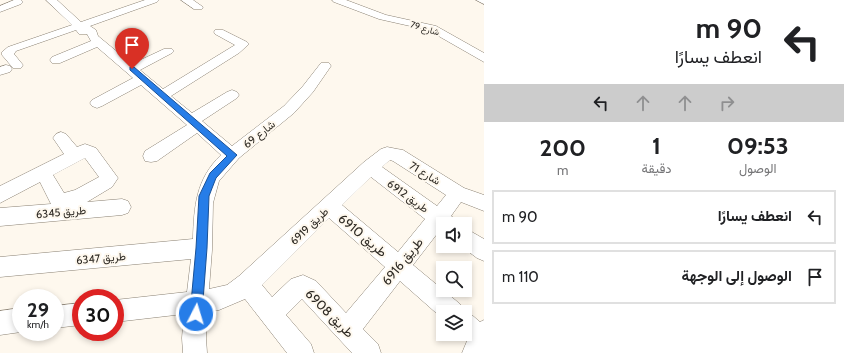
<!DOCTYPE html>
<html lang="ar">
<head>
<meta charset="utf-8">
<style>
  body { margin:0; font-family:Cabin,Vazirmatn,sans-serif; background:#f6f6f6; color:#202124; direction:rtl; height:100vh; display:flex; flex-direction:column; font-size:15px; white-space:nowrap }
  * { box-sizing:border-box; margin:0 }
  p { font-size:13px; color:#757577 }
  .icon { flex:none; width:22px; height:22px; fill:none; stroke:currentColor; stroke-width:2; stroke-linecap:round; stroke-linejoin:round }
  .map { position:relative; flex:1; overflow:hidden; direction:ltr }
  .drawer { display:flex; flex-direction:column; background:#fff; width:360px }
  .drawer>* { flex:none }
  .guide { background:#fff; color:#202124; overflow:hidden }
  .controls { position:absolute; left:436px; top:217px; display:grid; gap:8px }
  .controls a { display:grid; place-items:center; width:36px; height:36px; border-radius:0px; background:#fff; box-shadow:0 2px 6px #0003; font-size:20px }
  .speed { position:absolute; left:12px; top:289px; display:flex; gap:8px; font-size:20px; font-weight:700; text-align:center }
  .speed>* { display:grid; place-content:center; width:52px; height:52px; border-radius:50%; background:#fff; box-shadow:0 2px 6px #0003; line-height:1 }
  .speed small { font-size:10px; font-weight:400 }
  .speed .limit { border:6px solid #d22; background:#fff; color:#111 }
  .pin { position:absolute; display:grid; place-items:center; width:34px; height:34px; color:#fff; margin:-41px -17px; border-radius:50% 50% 50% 0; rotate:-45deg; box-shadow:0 0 4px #0007 }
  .pin .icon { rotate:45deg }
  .me { position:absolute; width:44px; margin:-22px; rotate:5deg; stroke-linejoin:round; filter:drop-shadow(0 0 3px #0008) }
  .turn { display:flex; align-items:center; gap:14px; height:84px; padding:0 16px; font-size:18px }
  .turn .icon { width:52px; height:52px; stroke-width:2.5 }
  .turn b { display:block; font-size:28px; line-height:34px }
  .lanes { display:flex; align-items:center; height:38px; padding:0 16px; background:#0003; justify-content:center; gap:20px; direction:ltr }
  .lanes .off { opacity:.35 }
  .eta { display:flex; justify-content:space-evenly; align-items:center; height:68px; text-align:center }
  .eta b { font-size:24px; font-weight:700; line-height:28px }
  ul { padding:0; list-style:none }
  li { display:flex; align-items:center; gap:12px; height:54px; margin:0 8px 6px; padding:0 8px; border:2px solid #e0e0e0; border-radius:0px }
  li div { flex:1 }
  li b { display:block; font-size:15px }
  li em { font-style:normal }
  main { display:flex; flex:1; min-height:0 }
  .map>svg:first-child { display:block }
</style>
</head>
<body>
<main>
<section class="drawer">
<div class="guide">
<div class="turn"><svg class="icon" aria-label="left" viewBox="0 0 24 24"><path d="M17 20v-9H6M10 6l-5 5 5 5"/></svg><div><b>90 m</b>انعطف يسارًا</div></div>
<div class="lanes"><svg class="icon" aria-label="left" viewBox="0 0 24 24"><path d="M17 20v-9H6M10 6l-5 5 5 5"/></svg><svg class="icon off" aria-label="ahead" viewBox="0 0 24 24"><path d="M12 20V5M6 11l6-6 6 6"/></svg><svg class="icon off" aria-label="ahead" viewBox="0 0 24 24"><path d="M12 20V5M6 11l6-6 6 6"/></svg><svg class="icon off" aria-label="right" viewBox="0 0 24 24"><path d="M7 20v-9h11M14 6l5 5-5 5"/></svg></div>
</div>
<div class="eta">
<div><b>09:53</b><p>الوصول</p></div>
<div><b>1</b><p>دقيقة</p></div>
<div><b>200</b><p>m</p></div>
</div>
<ul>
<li><svg class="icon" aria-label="left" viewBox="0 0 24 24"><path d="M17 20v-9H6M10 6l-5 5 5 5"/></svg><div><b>انعطف يسارًا</b></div><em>90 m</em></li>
<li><svg class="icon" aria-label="arrive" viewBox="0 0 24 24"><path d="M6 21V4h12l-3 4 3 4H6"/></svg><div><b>الوصول إلى الوجهة</b></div><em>110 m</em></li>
</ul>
</section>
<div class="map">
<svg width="484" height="353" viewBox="0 0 484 353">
  <rect width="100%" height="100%" fill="#fef8ee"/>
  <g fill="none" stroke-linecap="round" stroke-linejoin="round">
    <defs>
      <path id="minor" d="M 14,0 L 21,0 L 23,2 L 21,4 L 0,12 L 0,6 Z
        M 46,0 L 57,0 L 81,22 L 145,0 L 159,0 L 157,2 L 90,26 L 96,30 L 98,36 L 132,64 L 164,49 L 172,49 L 174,51 L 172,53 L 140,70 L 163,89 L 235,45 L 215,34 L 214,32 L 215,30 L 223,30 L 247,42 L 249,44 L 239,53 L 171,96 L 192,113 L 227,92 L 232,90 L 237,92 L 239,95 L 237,98 L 202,121 L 232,146 L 284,106 L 303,86 L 321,63 L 329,63 L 331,66 L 313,92 L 294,113 L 239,158 L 219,181 L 213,203 L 212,250 L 209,289 L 227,285 L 239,276 L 364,162 L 381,149 L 387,147 L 397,149 L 403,150 L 464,188 L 484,195 L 484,211 L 461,202 L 451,216 L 454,218 L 456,224 L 443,224 L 443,231 L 440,230 L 413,265 L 460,304 L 463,312 L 443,312 L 443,319 L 400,281 L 363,329 L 378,344 L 381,353 L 352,353 L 302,299 L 286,315 L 311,344 L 314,353 L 287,353 L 245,299 L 219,310 L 207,311 L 206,338 L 207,353 L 183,353 L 182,338 L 184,314 L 115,322 L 115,300 L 187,292 L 191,259 L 0,277 L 0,257 L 193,239 C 194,206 196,179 221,155 L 197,133 L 157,161 L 151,162 L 145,161 L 143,156 L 145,151 L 187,125 L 141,85 L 102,106 L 97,108 L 92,106 L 90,103 L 92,100 L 133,78 L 97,47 L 60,63 L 52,63 L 50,60 L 52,57 L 91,41 L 87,34 L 79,34 L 76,30 L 16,51 L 14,54 L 23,65 L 21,68 L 13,68 L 2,55 L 2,52 L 8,47 L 72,25 ZM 390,160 L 393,161 L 446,195 L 437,206 L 382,167 ZM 371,177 L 425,219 L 398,252 L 342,205 ZM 329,218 L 385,267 L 346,313 L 316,281 L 303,275 L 291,279 L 272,297 L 262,285 Z
        M 181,0 L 193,0 L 203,7 L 202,9 L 194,9 Z
        M 332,0 L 346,0 L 386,15 L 436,26 L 484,53 L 484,62 L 428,30 L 379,19 L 334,2 Z
        M 476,0 L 484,0 L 484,4 Z
        M 6,65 L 10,66 L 12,69 L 10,72 L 0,75 L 0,67 Z
        M 61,132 L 66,134 L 77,147 L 85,144 L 96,148 L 118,178 L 112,187 L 87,202 L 122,199 L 128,201 L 131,207 L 128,213 L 122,215 L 0,226 L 0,208 L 51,204 L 40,182 L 0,203 L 0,186 L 64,154 L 53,138 L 56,134 ZM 85,158 L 99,177 L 75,190 L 64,193 L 53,175 Z
        M 465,228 L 484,239 L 484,261 L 477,258 L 461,246 L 465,246 Z
        M 81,303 L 81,325 L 55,328 L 55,306 Z
        M 21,308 L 21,332 L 0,335 L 0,311 Z
        M 465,312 L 473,316 L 480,322 L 484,320 L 484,353 L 462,353 L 467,341 L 459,334 L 465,334 Z"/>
    </defs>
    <!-- minor casing -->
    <use href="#minor" stroke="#8a8173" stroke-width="1"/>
    <!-- minor -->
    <use href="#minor" fill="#fff" fill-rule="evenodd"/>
  </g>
  <!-- route -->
  <path fill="#267de8" stroke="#195197" d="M 130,67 L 134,67 L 237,155 L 216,178 L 209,196 L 207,248 L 202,314 L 200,319 L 196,320 L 191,319 L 190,314 L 196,248 L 199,196 L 210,173 L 227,156 L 130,70 Z"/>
  <g text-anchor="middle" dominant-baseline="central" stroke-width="4" stroke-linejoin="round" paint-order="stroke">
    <!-- far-street labels -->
    <g font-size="9" fill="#2e2a24" stroke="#fef8ee">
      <text transform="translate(425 28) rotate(17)">شارع 79</text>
    </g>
    <!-- street labels -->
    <g font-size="11" fill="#2e2a24" stroke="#fef8ee">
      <text transform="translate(259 134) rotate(-39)">شارع 69</text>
      <text transform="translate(425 173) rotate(31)">شارع 71</text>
      <text transform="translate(408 196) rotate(36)">طريق 6912</text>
      <text transform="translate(61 212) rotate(-5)">طريق 6345</text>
      <text transform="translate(309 226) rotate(-44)">طريق 6919</text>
      <text transform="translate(101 258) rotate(-5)">طريق 6347</text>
    </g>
    <!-- near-street labels -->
    <g font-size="13" fill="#2e2a24" stroke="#fef8ee">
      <text transform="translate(363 235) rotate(40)">طريق 6910</text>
      <text transform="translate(402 261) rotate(-51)">طريق 6916</text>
      <text transform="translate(330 313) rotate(45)">طريق 6908</text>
    </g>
  </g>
</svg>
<div class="controls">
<a><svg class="icon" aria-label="sound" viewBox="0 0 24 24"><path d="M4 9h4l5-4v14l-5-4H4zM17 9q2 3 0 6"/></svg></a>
<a><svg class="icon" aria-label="search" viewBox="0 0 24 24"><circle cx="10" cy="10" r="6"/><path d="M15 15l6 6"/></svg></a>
<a><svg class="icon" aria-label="layers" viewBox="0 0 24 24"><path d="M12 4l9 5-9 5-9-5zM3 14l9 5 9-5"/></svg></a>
</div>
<div class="speed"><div>29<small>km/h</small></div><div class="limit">30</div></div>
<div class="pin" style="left:132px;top:69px;background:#d93025"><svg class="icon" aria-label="arrive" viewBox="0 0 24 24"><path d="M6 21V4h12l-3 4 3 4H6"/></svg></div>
<svg class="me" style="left:196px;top:314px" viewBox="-20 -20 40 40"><circle r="17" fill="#267de8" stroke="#fff" stroke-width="3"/><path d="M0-11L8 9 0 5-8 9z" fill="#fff"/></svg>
</div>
</main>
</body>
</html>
